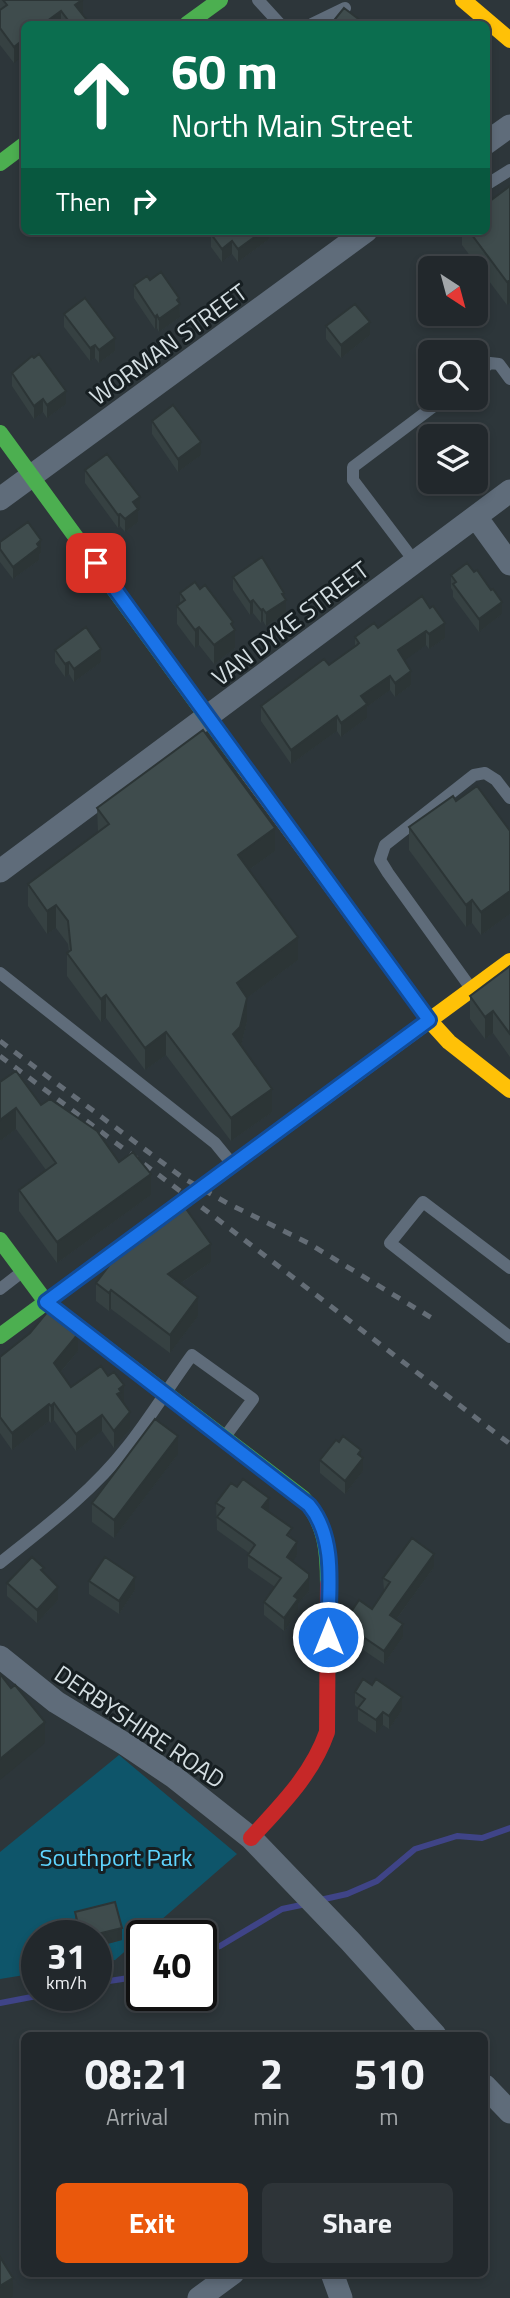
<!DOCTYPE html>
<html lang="en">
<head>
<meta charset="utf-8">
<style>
  body { margin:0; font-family:"Titillium Web",sans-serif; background:#2e3438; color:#f1f3f6; height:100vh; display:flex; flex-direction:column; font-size:26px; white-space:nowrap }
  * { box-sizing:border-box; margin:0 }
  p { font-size:23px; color:#a2a6a9 }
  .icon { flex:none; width:38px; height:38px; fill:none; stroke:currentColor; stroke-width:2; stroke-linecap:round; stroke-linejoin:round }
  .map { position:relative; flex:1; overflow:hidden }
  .panel { position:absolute; left:21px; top:2032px; width:467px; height:245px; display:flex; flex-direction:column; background:#22282c; border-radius:10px; box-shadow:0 4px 10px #0003,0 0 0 2px #3f4448 }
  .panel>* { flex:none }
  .top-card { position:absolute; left:21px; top:21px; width:469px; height:214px; border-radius:10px; box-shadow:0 4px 10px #0003,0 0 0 2px #3f4448; background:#0b6e4f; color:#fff; overflow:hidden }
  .needle { width:46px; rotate:144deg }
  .buttons { position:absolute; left:418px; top:256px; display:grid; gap:14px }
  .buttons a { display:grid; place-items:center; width:70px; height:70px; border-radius:10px; background:#22282c; box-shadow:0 4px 10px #0003,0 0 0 2px #3f4448; font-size:35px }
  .speed { position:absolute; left:21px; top:1920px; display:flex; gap:14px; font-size:35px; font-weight:700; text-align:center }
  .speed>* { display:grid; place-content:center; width:91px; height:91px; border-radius:50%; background:#22282c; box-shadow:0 4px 10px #0003,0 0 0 2px #3f4448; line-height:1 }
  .speed small { font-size:18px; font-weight:400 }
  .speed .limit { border:4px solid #111; border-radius:10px; background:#fff; color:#111 }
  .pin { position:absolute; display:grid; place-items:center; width:60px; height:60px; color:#fff; margin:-30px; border-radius:14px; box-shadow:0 4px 10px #0006 }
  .me { position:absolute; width:77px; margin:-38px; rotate:0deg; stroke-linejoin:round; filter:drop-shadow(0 0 5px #0008) }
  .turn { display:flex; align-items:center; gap:24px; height:147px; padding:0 35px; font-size:32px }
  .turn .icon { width:91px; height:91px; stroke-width:2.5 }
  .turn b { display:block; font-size:49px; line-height:60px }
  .then { display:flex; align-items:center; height:66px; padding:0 35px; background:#0003; gap:14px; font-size:26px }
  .eta { display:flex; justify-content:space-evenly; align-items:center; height:119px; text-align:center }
  .eta b { font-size:42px; font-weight:700; line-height:49px }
  .button { display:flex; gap:14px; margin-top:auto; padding:14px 35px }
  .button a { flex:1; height:80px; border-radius:10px; background:#ea580c; color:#fff; font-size:28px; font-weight:700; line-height:80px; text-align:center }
  .button a+a { background:#2e3438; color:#f1f3f6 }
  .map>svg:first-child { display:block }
</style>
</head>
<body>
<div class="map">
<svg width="510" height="2298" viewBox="0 0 510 2298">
  <rect width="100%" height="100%" fill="#2d363a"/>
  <!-- green -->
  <path fill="#0e556a" d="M 119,1755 L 237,1854 L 115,1960 L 96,1963 L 96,1936 L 37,1936 L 37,1973 L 0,1979 L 0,1852 Z"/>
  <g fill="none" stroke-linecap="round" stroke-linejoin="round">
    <!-- stream -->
    <path stroke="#3f4487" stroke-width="6" d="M 320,1900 L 347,1894 L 377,1881 L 415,1849 L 457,1836 L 482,1838 L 510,1828
      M 201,1953 L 220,1946 L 282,1909 L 306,1904
      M 96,1983 L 142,1976
      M 0,2003 L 42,1995"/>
    <!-- lane -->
    <path stroke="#5f6c7a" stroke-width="12" d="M 258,0 L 280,24
      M 312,24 L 345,8
      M 486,185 L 510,170
      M 476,374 L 490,363 L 499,364 L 510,379
      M 415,562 L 353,480 L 353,467 L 446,397
      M 0,973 L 215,1143 L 233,1165
      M 470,987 L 388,873 L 380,860 L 385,845 L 474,775 L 485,773 L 496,780 L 510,798
      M 510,1268 L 423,1202 L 390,1243 L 510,1337
      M 0,1289 L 22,1272
      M 0,1563 C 45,1527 91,1493 127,1447 C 150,1418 170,1385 192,1355 L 253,1399 L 224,1438"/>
    <!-- street -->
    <path stroke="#5f6c7a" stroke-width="23" d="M 486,143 L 510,126
      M 0,499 L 366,231
      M 476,517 L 510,564
      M 0,871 L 510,491
      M 0,1657 L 56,1702 L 125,1744 L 174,1777 L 251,1838 L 350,1941 L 435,2035
      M 485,2086 L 510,2112
      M 332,2273 L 341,2298
      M 199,2298 L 233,2273"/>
    <!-- fast -->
    <path stroke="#4caf50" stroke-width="16" d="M 187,24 L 220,0
      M 0,163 L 24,145
      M 0,433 L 245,769
      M 0,1240 L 46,1302 L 303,1498 C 326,1524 328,1551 328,1584
      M 0,1336 L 321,1100"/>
    <!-- slow -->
    <path stroke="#ffc107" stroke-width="16" d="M 463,0 L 510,40
      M 245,769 L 429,1020 L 449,1042 L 510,1090
      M 321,1100 L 510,961"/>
    <!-- jam -->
    <path stroke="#c62828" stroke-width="16" d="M 251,1838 C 281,1805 312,1775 327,1732 L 328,1584"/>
    <!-- rail -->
    <path stroke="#646d76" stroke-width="5" stroke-dasharray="9 9" stroke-linecap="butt" d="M 0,1041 L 183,1178 L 227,1203 L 308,1243 L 435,1320
      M 0,1056 L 208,1212 L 510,1444"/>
  </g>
  <!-- wall -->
  <path fill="#364142" d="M 0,0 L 83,0 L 83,15 L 90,24 L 24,24 L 14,63 L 0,45 Z
    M 510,186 L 510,303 L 507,305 L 462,245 L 462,231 L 486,231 Z
    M 269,231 L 269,239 L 238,262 L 232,254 L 222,262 L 211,247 L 211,234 Z
    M 150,280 L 179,303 L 180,317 L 159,332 L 157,328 L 155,329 L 134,298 L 134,285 Z
    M 64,314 L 115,351 L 99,363 L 95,358 L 90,361 L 64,327 Z
    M 326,326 L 370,335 L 341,358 L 326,339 Z
    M 34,358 L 66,404 L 47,418 L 43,412 L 34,419 L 12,386 L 12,373 Z
    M 152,421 L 201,455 L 178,472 L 152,434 Z
    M 85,470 L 140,510 L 138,512 L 138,522 L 125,532 L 120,526 L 118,528 L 85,483 Z
    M 0,542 L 41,553 L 39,555 L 39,560 L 13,579 L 0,562 Z
    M 474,572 L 502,614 L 479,632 L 453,597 L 453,591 L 451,588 L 451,575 Z
    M 233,577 L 284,598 L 286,613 L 266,626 L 263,621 L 261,623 L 253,613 L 250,615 L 233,590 Z
    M 200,589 L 233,626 L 235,648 L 214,664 L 199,645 L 195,648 L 177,624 L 177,606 L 180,604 L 180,593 Z
    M 430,608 L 445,638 L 429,649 L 426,645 L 404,660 L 411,685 L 395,697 L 390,690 L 367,707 L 367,718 L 341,737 L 337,731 L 291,764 L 261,721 L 261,706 L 329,665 L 355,646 L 355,637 Z
    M 55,650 L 101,662 L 74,682 L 69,674 L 65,677 L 55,663 Z
    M 456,801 L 510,831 L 510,914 L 481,935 L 472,923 L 466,927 L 409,850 L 409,827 Z
    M 97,808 L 275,851 L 249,870 L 298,960 L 247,998 L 247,1021 L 241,1046 L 272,1112 L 231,1141 L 166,1055 L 145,1070 L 106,1018 L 101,1022 L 67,976 L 67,953 L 69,952 L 68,944 L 56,928 L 47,934 L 28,906 L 28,884 L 98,832 Z
    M 510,966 L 510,1057 L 493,1033 L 485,1039 L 470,1019 L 470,996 Z
    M 0,1082 L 41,1105 L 119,1162 L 151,1195 L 57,1263 L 19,1211 L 19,1190 L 46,1170 L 16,1129 L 0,1141 Z
    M 211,1262 L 180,1284 L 198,1316 L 170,1353 L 111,1309 L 109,1311 L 96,1301 L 96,1283 Z
    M 78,1351 L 61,1372 L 71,1387 L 124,1402 L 123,1403 L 130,1429 L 114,1448 L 102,1431 L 76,1451 L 54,1420 L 51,1423 L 49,1421 L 12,1450 L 0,1433 L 0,1357 Z
    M 178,1454 L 114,1538 L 92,1522 L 92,1503 Z
    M 361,1456 L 363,1471 L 345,1494 L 320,1473 L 320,1460 Z
    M 216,1503 L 268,1511 L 292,1538 L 297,1555 L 292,1561 L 309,1574 L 309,1591 L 298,1604 L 298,1612 L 284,1631 L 264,1615 L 264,1602 L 275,1587 L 248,1568 L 248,1555 L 249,1553 L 217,1530 Z
    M 434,1567 L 396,1620 L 403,1637 L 384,1664 L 356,1645 L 356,1641 L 348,1636 L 349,1615 L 372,1609 L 384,1591 L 383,1578 Z
    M 44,1573 L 58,1600 L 37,1623 L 7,1596 L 7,1583 Z
    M 89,1581 L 135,1590 L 119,1614 L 89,1594 Z
    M 355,1692 L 402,1710 L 389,1729 L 383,1725 L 376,1733 L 358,1721 L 358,1708 L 355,1705 Z
    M 75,1912 L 122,1940 L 96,1947 L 96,1936 L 78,1936 L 75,1925 Z
    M 24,2225 L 24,2254 L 20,2246 L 20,2227 Z"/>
  <!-- shaded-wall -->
  <path fill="#2c3536" d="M 81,0 L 83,0 L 83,16 L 75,5 Z
    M 61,11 L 61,24 L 43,24 Z
    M 24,39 L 24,55 L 14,63 L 14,47 Z
    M 263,231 L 269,231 L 269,239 L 238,262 L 238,249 Z
    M 232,241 L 232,254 L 222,262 L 222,249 Z
    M 510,280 L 510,303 L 507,305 L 507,282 Z
    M 179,298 L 180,317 L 159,332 L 159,319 Z
    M 157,315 L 157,328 L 155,329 L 155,317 Z
    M 370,322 L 370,335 L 341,358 L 341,345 Z
    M 115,338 L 115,351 L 99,363 L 99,350 Z
    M 95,345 L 95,358 L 90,361 L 90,348 Z
    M 66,391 L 66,404 L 47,418 L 47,405 Z
    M 43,399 L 43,412 L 34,419 L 34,406 Z
    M 201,442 L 201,455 L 178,472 L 178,459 Z
    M 140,497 L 140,510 L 138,512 L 138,522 L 125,532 L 125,519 L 133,502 Z
    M 120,514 L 120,526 L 118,528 L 118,515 Z
    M 41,540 L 41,553 L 39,555 L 39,560 L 13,579 L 13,567 Z
    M 284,593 L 284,601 L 286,600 L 286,613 L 266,626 L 266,613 Z
    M 253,600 L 253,613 L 250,615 L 250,602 Z
    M 502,602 L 502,614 L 479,632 L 479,619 Z
    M 263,609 L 263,621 L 261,623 L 261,610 Z
    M 233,622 L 233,632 L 235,630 L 235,648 L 214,664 L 214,645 Z
    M 445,623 L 445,638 L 429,649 L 429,634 Z
    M 199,627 L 199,645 L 195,648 L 195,630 Z
    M 426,631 L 426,645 L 398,665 L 398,650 Z
    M 101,649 L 101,662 L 74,682 L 74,669 Z
    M 69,662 L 69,674 L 65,677 L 65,664 Z
    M 411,671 L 411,685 L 395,697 L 395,683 Z
    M 390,676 L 390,690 L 367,707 L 367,718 L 341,737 L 341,723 L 361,696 Z
    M 337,716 L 337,731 L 291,764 L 291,750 Z
    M 275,828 L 275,851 L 238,878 L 238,855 Z
    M 510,891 L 510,914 L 481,935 L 481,912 Z
    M 472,900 L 472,923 L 466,927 L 466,905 Z
    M 56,905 L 56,928 L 47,934 L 47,911 Z
    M 298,937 L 298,960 L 247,998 L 247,1021 L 240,1050 L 233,1034 L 237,983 Z
    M 106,995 L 106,1018 L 101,1022 L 101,999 Z
    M 493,1011 L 493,1033 L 485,1039 L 485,1017 Z
    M 166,1032 L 166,1055 L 145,1070 L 145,1048 Z
    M 272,1089 L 272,1112 L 231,1141 L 231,1118 Z
    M 16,1108 L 16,1129 L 0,1141 L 0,1120 Z
    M 151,1174 L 151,1195 L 57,1263 L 57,1242 Z
    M 211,1244 L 211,1262 L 168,1292 L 168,1274 Z
    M 111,1290 L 111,1309 L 109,1311 L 109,1293 Z
    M 198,1297 L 198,1316 L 170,1353 L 170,1335 Z
    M 78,1334 L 78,1351 L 54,1380 L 54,1363 Z
    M 124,1385 L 124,1402 L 121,1404 L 117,1394 L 119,1389 Z
    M 54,1403 L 54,1420 L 51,1423 L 51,1406 Z
    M 49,1404 L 49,1421 L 12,1450 L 12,1433 Z
    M 130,1412 L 130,1429 L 114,1448 L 114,1431 Z
    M 102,1415 L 102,1431 L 76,1451 L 76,1434 Z
    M 178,1436 L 178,1454 L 114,1538 L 114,1520 Z
    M 361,1450 L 361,1461 L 363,1458 L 363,1471 L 345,1494 L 345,1481 L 358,1454 Z
    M 269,1498 L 269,1511 L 262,1507 Z
    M 297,1542 L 297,1555 L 287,1570 L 287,1557 Z
    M 434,1554 L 434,1567 L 390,1628 L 390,1615 Z
    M 135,1577 L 135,1590 L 119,1614 L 119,1601 Z
    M 309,1578 L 309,1591 L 298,1604 L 298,1612 L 284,1631 L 284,1618 L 294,1596 Z
    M 58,1587 L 58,1600 L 37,1623 L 37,1610 Z
    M 403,1624 L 403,1637 L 384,1664 L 384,1651 Z
    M 402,1697 L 402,1710 L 389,1729 L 389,1716 Z
    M 383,1712 L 383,1725 L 376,1733 L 376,1720 Z
    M 45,1722 L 45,1743 L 0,1780 L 0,1759 Z
    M 122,1928 L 122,1940 L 96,1947 L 96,1936 L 89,1936 Z
    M 13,2278 L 13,2296 L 10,2298 L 0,2298 L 0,2286 Z"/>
  <!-- building -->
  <path fill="#3f4c4d" stroke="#2c3536" stroke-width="2" d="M 3,0 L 82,0 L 75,5 L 90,24 L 71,24 L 61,11 L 43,24 L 24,24 L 24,39 L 14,47 L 0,28 L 0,10 L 7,5 Z
    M 344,8 L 365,24 L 331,24 Z
    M 510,186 L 510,280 L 507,282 L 469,231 L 486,231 L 486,204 Z
    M 215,231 L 263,231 L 238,249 L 232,241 L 222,249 L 211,234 Z
    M 161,272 L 179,298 L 177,300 L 180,304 L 159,319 L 157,315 L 155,317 L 134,285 L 147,276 L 150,280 Z
    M 85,298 L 115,338 L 99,350 L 95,345 L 90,348 L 64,314 Z
    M 355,304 L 370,322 L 341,345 L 326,326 Z
    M 39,354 L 66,391 L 47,405 L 43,399 L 34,406 L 12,373 L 32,356 L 34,358 Z
    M 173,405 L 201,442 L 178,459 L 152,421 Z
    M 107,454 L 140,497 L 133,502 L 138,509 L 125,519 L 120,514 L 118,515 L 85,470 Z
    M 28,522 L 41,540 L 37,544 L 39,547 L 13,567 L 0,549 L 0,542 Z
    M 262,557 L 284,593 L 282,594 L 286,600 L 266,613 L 263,609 L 261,610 L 253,600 L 250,602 L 233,577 Z
    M 467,563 L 474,572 L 477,570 L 491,590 L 493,589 L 502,602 L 479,619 L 453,584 L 456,582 L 451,575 Z
    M 195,582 L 200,589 L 205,585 L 233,622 L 231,624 L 235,630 L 214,645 L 199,627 L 195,630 L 177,606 L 185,600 L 180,593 Z
    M 422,596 L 430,608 L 433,606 L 445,623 L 429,634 L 426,631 L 398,650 L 411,671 L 395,683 L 390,676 L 361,696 L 367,704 L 341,723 L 337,716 L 291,750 L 261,706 L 324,659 L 329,665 L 357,645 L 359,643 L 355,637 L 374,623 L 378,628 Z
    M 86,627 L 101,649 L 74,669 L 69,662 L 65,664 L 55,650 Z
    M 203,730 L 275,828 L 238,855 L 298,937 L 237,983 L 247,998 L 240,1027 L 233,1034 L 272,1089 L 231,1118 L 166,1032 L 145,1048 L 106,995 L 101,999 L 67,953 L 71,950 L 68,921 L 56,905 L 47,911 L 28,884 L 109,824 L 97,808 Z
    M 477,786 L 510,831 L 510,891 L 481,912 L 472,900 L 466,905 L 409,827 L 453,796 L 456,801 Z
    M 510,966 L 510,1034 L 493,1011 L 485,1017 L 470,996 Z
    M 16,1071 L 41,1105 L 50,1099 L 97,1131 L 119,1162 L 133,1152 L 151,1174 L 57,1242 L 19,1190 L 56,1163 L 16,1108 L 0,1120 L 0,1082 Z
    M 184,1206 L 211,1244 L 168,1274 L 198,1297 L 170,1335 L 111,1290 L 109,1293 L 96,1283 L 117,1255 Z
    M 48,1311 L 78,1334 L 54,1363 L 71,1387 L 101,1366 L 108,1376 L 114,1372 L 124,1385 L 119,1389 L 121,1392 L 117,1394 L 130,1412 L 114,1431 L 102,1415 L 76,1434 L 54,1403 L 51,1406 L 49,1404 L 12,1433 L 0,1417 L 0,1357 L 30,1333 Z
    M 155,1419 L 178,1436 L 114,1520 L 92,1503 Z
    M 343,1436 L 361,1450 L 358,1454 L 363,1458 L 345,1481 L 320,1460 L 336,1440 L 339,1442 Z
    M 243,1479 L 269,1498 L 262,1507 L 292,1528 L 287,1535 L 297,1542 L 287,1557 L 309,1574 L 309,1578 L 294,1596 L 298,1599 L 284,1618 L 264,1602 L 281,1578 L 248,1555 L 255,1545 L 253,1543 L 217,1517 L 224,1508 L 216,1503 L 231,1483 L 237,1487 Z
    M 412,1538 L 434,1554 L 390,1615 L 403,1624 L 384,1651 L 356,1632 L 357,1630 L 348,1623 L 352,1617 L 349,1615 L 359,1600 L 372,1609 L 390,1582 L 383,1578 Z
    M 32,1557 L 44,1568 L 41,1570 L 58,1587 L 37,1610 L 7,1583 Z
    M 105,1557 L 135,1577 L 119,1601 L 89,1581 Z
    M 0,1674 L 11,1688 L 15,1685 L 45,1722 L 0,1759 Z
    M 363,1679 L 372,1685 L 376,1679 L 402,1697 L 389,1716 L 383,1712 L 376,1720 L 358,1708 L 365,1699 L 355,1692 Z
    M 115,1902 L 122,1928 L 89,1936 L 81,1936 L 75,1912 Z
    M 24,2225 L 24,2236 L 20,2227 Z
    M 0,2257 L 13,2278 L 0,2286 Z"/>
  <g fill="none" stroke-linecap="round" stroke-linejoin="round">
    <defs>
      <path id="route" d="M 96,563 L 429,1020 L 46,1302 L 309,1505 C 338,1540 328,1594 328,1637"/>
    </defs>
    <!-- route casing -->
    <use href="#route" stroke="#114b97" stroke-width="18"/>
    <!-- route -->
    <use href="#route" stroke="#1a73e8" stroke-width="12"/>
  </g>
  <g text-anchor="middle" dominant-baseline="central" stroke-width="6" stroke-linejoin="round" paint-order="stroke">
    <!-- street labels -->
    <g font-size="24" fill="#d3dde1" stroke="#171f22">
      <text transform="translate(168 344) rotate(-36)">WORMAN STREET</text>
      <text transform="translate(290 623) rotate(-37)">VAN DYKE STREET</text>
      <text transform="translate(140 1726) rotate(34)">DERBYSHIRE ROAD</text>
    </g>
    <!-- park labels -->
    <g font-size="24" fill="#5fd5ff" stroke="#171f22">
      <text x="116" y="1857">Southport Park</text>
    </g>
  </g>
</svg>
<div class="buttons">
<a><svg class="needle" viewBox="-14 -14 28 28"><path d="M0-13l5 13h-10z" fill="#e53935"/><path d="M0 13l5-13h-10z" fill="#a2a6a9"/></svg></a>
<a><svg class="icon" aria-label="search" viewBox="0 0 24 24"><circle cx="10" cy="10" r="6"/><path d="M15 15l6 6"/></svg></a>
<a><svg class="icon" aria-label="layers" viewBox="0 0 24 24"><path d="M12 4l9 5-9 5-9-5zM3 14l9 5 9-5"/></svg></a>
</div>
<div class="speed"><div>31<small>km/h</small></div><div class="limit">40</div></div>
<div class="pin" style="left:96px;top:563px;background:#d93025"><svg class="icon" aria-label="arrive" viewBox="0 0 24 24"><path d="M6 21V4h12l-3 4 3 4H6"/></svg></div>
<svg class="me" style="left:328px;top:1637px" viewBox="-20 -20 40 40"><circle r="17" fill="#1a73e8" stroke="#fff" stroke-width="3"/><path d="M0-11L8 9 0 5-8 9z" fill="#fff"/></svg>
<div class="top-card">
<div class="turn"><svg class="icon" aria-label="ahead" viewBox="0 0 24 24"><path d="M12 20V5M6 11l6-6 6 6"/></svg><div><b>60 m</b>North Main Street</div></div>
<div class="then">Then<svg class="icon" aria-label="right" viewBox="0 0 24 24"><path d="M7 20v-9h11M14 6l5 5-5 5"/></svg></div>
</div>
<section class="panel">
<div class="eta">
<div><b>08:21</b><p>Arrival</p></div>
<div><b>2</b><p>min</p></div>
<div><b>510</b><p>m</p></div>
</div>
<div class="button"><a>Exit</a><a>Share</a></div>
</section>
</div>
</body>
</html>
